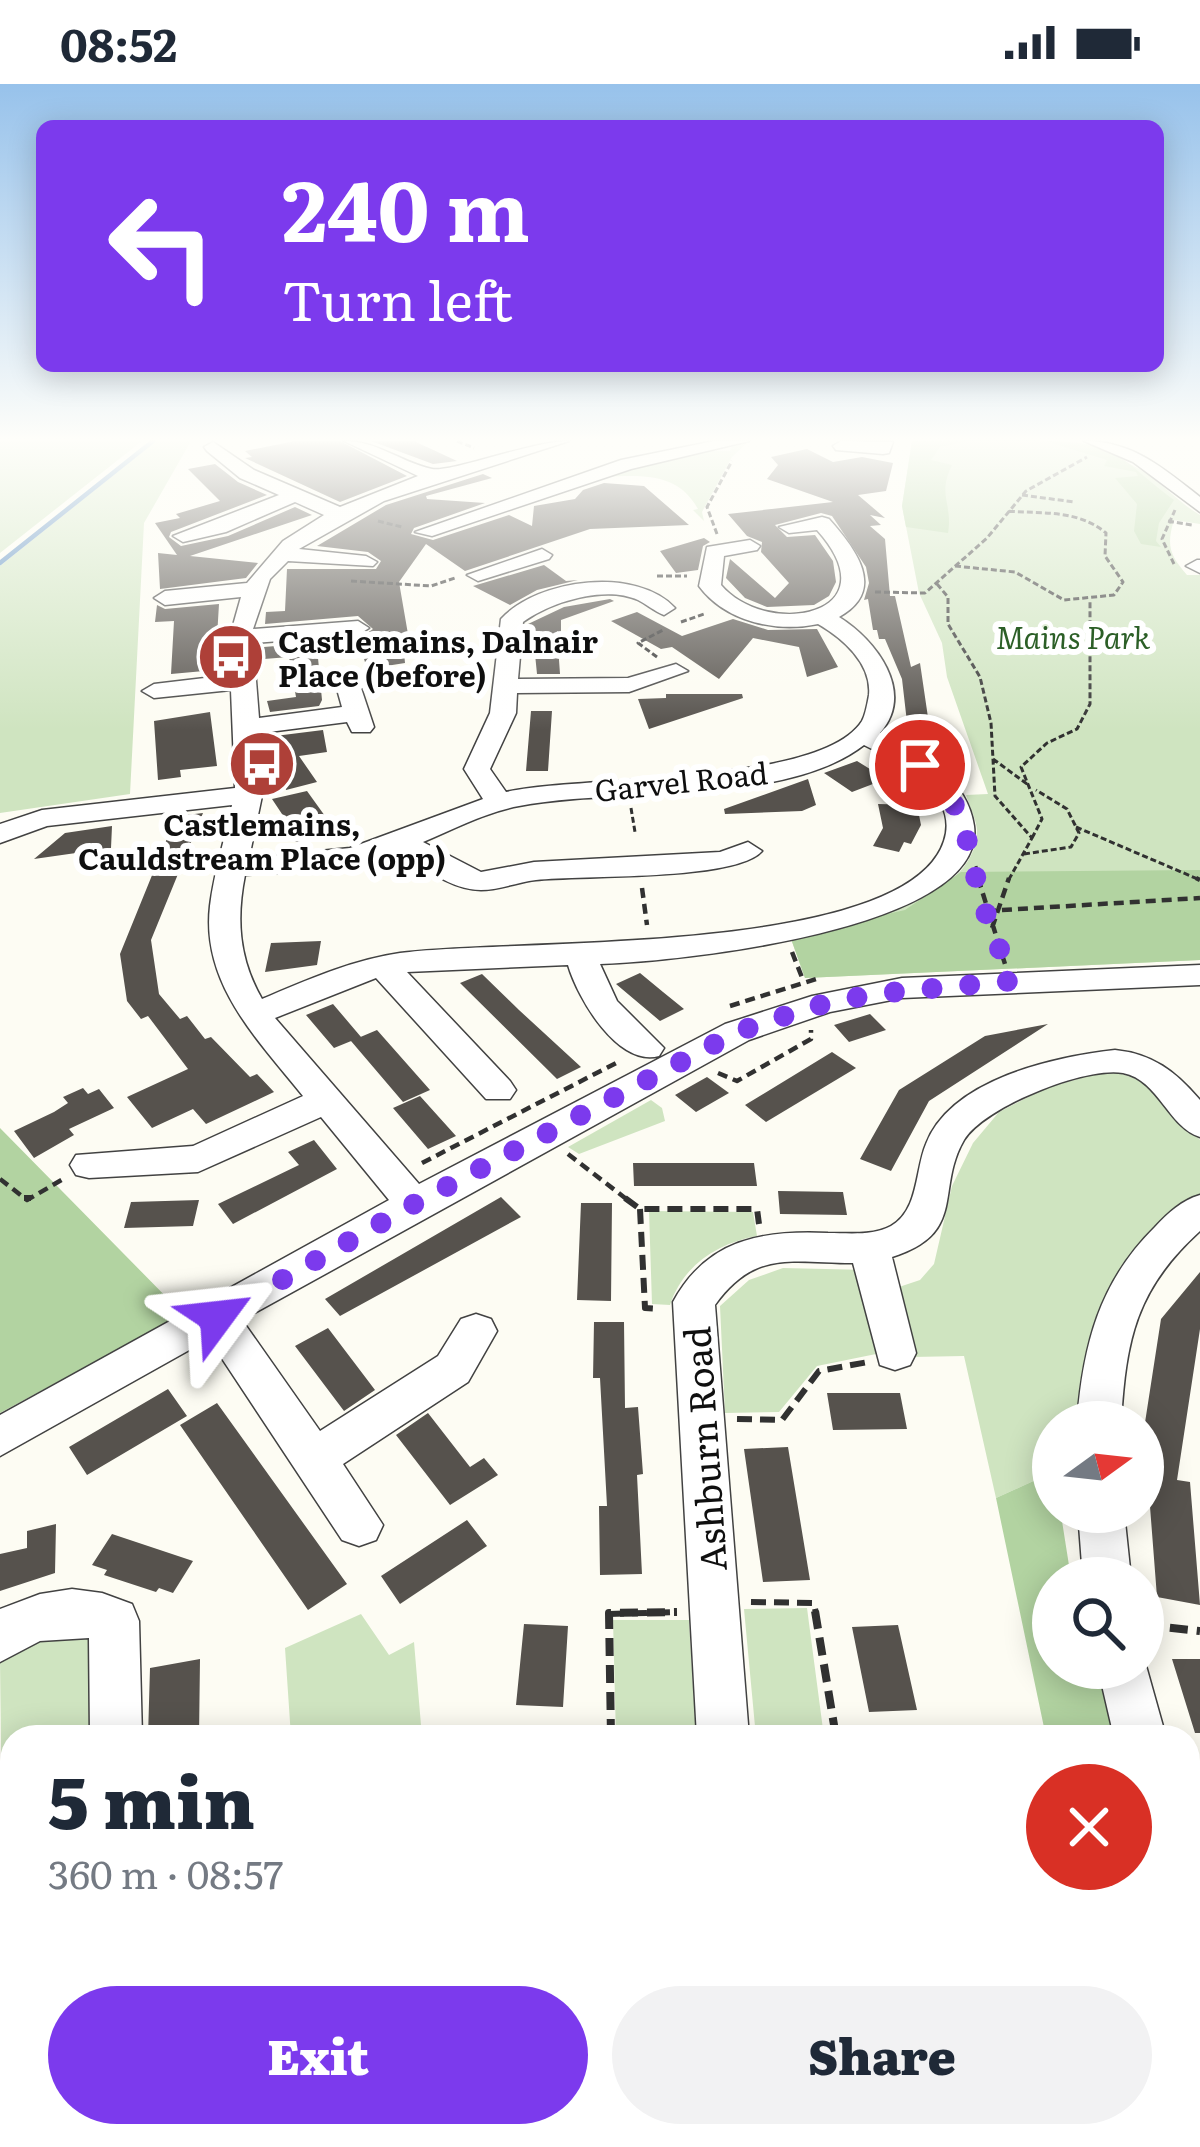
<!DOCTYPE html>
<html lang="en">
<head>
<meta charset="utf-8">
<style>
  body { margin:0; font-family:Literata,serif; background:#f2f2f3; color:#1f2937; height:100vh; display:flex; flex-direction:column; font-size:45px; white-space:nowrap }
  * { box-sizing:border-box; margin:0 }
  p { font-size:39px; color:#747a83 }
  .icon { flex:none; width:66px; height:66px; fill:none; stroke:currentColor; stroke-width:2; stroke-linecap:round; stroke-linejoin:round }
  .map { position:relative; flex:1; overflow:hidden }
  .panel { position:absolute; left:0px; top:1641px; width:1200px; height:423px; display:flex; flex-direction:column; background:#fff; border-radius:36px 36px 0 0; box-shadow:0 6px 30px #0003 }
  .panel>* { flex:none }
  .hud { position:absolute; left:36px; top:36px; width:1128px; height:252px; border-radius:18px; box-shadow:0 6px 30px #0003; background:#7c3aed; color:#fff; overflow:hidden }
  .needle { width:78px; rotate:75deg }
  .fabs { position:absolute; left:1032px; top:1317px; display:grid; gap:24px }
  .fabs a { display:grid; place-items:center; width:132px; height:132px; border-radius:50%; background:#fff; box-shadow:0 6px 30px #0003; font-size:60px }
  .pin { position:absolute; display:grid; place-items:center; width:102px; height:102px; color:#fff; margin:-51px; border:6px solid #fff; border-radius:50%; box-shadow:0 3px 12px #0007 }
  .me { position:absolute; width:132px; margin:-66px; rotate:60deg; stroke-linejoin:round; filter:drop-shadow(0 0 9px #0008) }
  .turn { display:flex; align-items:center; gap:42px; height:252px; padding:0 48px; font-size:54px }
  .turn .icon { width:156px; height:156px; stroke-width:2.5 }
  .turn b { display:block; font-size:84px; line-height:102px }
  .round { display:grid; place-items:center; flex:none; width:126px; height:126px; border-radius:63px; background:#f2f2f3 }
  .head { display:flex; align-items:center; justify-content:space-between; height:204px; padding:0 48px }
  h1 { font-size:72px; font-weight:800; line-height:90px }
  .action { display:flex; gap:24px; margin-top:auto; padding:24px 48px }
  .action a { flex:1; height:138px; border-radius:72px; background:#7c3aed; color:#fff; font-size:48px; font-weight:800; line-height:138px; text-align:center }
  .action a+a { background:#f2f2f3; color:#1f2937 }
  .status { display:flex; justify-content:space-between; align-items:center; height:84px; padding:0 60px; background:#fff; direction:ltr }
  .status svg { height:33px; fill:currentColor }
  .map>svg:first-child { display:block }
</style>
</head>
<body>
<div class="status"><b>08:52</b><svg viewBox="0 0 49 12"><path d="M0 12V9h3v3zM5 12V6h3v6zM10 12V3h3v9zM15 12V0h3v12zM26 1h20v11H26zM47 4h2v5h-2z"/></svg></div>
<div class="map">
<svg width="1200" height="2063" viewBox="0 0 1200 2063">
  <rect width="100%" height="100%" fill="#fdfcf3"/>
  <!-- green -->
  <path fill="#cfe4c0" d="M 0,357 L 142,357 L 0,469 Z
    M 156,357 L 191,357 L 144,439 L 130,710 L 0,729 L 0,482 Z
    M 912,357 C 990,357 1070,344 1141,386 C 1162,398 1177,418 1200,431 L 1200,440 L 1174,436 C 1166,462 1170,471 1187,491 L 1200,491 L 1200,876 L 805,894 L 790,852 C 844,840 975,821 977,747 C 977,737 969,721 966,711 L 988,710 L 947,593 L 942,559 L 919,509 L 902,422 Z
    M 748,358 L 732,373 L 702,428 L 704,437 L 693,426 L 698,425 C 678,388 641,391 603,393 C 645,379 687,365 730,367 L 733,359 Z
    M 1110,986 L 1151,1000 L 1200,1056 L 1200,1111 L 1157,1143 L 1085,1338 L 1053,1338 L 1053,1388 L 996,1414 L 964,1272 L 912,1273 L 884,1208 L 920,1196 L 934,1180 L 952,1102 L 973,1059 L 999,1028 L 1046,1004 Z
    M 651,1016 L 662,1024 L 665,1037 L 579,1070 L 568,1063 Z
    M 649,1127 L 753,1128 L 757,1152 C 718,1159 683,1181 670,1221 L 652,1220 Z
    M 783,1184 L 868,1186 L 881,1269 L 817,1282 L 779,1328 L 725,1329 L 720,1222 L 749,1196 Z
    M 807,1524 L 824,1653 L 756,1653 L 744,1525 Z
    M 361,1530 L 389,1571 L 414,1558 L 422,1653 L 291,1653 L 285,1564 Z
    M 613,1536 L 689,1536 L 696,1653 L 616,1653 Z
    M 96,1539 L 102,1653 L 12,1653 L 12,1819 L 3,1821 L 0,1577 L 8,1560 Z
    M 1188,1846 L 1200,1882 L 1200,2063 L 1000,2063 L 998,2052 L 1188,2052 Z
    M 275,2052 L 460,2052 L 461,2063 L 276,2063 Z"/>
  <!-- forest -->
  <path fill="#b2d3a1" d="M 912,357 L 968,357 L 940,363 L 931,376 L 952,381 C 937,411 953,420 948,449 L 906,443 L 902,422 Z
    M 1045,357 C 1120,357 1120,376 1174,416 L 1159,439 L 1156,457 L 1161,463 L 1141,460 L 1134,447 L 1137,420 L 1115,394 L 1138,392 L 1136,388 L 1104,382 L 1107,376 Z
    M 1200,786 L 1200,876 L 805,894 L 790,852 L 905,826 L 961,788 Z
    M 0,1044 L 183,1230 L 0,1329 Z
    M 1053,1388 L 1053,1428 L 1083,1428 L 1083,1439 L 1062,1437 L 1071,1494 L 1053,1494 L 1053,1584 L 1108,1584 L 1124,1653 L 1046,1653 L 996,1414 Z"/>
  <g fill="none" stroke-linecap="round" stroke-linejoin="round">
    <!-- stream -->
    <path stroke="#4d84bd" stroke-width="4.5" d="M 0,479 L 153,357"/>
  </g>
  <!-- building -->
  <path fill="#56524d" d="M 295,357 L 340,357 L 407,392 L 340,418 L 245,374 L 252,373 L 245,367 Z
    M 371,357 L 414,357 L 457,377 L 433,380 Z
    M 807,365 L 833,378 L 862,373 L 893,379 L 886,407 L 858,411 L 885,434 L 870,431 L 881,441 L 870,442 L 885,455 L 890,512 L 895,512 L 911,583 L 920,579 L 930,647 L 908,647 L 902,595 L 885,555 L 879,555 L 877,546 L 873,546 L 868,515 L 864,516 L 869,499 L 866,483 L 832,432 L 821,429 L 775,441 L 787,453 L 815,451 L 833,477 L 836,498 L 829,512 L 814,521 L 767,523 L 745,514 L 726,494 L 730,475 L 775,514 L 789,499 L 761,468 L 762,458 L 747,452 L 728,430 L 833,418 L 767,395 L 778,381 L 771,373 Z
    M 215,380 L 238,398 L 267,411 L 171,448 L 169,453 L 181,462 L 228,452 L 295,423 L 312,431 L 190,472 L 258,479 L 246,494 L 160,505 L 158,469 L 177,471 L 155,439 L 180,434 L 176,430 L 220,417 L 188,385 Z
    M 483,390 L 492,394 L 426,412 L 427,415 L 485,419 L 414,444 L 411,450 L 433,456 L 509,431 L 532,442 L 534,422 L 575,415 L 583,406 L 604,399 L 644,402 L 689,441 L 590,445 L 465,487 L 426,460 L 399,498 L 409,556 L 403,557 L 405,579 L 367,585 L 362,568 L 318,574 L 322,616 L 319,622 L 270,628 L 267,617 L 296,613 L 289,573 L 264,575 L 264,563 L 358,555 L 373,545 L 358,532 L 265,540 L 266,528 L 285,527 L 287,485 L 376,485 L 381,477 L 368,468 L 317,462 L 386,421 Z
    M 704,454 L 710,458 L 703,462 L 698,486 L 676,489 L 660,467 Z
    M 544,481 L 566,497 L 578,496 L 537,506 L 510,521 L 473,502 Z
    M 610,515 L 614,517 L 561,536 L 561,550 L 557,547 L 560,590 L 537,590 L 534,560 L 528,561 L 528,540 L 564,523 Z
    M 219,520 L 215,586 L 171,590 L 174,537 L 155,538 L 157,521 L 165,525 Z
    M 637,528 L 682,552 L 733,535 L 768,546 L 817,545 L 838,583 L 807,593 L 799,563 L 753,554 L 719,595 L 672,563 L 661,565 L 611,537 Z
    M 666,610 L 742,610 L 743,614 L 649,645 L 638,615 L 666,614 Z
    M 531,627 L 552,627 L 548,687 L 526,687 Z
    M 210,628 L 217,682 L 180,686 L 181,693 L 158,696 L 154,637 Z
    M 323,646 L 327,668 L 299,672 L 317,698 L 286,706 L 275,652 Z
    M 857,677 L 886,695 L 852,708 L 824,689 Z
    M 808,695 L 816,721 L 802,727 L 725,730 L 724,725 Z
    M 307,707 L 330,739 L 299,759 L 266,744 L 284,733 L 272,715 Z
    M 878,720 L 917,721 L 921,741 L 911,760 L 904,758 L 899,768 L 873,762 L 883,744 Z
    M 203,729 L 151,856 L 159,910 L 180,935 L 187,932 L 205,955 L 211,953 L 250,993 L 257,990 L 274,1008 L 206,1040 L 193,1025 L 152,1044 L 127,1013 L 188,985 L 148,932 L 141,935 L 127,917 L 120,870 L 170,747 L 170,733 Z
    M 112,742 L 111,764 L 34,775 L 65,749 Z
    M 321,857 L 317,881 L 265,888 L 271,859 Z
    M 640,889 L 663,908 L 684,925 L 660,937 L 616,900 Z
    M 482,890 L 519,926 L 581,983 L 557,995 L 460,899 Z
    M 333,920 L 361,953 L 334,964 L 306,931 Z
    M 870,930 L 886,946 L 849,958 L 834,941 Z
    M 1048,940 L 929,1017 L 891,1087 L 860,1075 L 899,1006 L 985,952 Z
    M 377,946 L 430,1006 L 403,1018 L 351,957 Z
    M 832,968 L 856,984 L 766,1038 L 745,1021 Z
    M 707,993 L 729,1009 L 696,1028 L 675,1011 Z
    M 83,1004 L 88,1010 L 99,1005 L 114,1024 L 69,1045 L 74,1051 L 34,1074 L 14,1047 L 54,1028 L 68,1019 L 63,1013 Z
    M 420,1012 L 456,1052 L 428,1065 L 393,1024 Z
    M 314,1056 L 337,1085 L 233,1140 L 218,1120 L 299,1081 L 288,1068 Z
    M 633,1079 L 754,1079 L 757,1102 L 634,1102 Z
    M 778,1107 L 843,1108 L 847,1131 L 780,1130 Z
    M 501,1113 L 521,1133 L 340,1232 L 325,1215 Z
    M 199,1116 L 193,1142 L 124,1144 L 131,1118 Z
    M 581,1119 L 612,1119 L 611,1217 L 577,1216 Z
    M 1200,1188 L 1200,1245 L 1177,1396 L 1190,1398 L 1200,1521 L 1157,1513 L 1144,1345 L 1161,1235 Z
    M 594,1238 L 624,1238 L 625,1324 L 638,1323 L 643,1390 L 637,1391 L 642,1490 L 600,1491 L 599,1422 L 607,1422 L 600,1294 L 593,1294 Z
    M 328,1244 L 375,1306 L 344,1327 L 295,1262 Z
    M 168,1305 L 187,1332 L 87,1391 L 69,1363 Z
    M 827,1309 L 900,1309 L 907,1345 L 833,1346 Z
    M 217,1319 L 347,1500 L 308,1526 L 180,1341 Z
    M 428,1329 L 470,1383 L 484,1374 L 498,1391 L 450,1421 L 396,1351 Z
    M 788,1363 L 810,1496 L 763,1498 L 744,1365 Z
    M 467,1436 L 487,1462 L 400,1520 L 381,1492 Z
    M 56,1440 L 55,1489 L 0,1507 L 0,1470 L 27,1464 L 27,1447 Z
    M 112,1450 L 193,1477 L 173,1509 L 159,1504 L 156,1508 L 104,1491 L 107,1486 L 92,1481 Z
    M 524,1540 L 568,1542 L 563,1623 L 516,1621 Z
    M 898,1541 L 917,1626 L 869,1628 L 852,1543 Z
    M 200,1575 L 199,1653 L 148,1653 L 150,1584 Z
    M 1172,1575 L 1200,1575 L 1200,1649 L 1195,1649 Z"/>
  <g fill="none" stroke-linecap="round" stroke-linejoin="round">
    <defs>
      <path id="minor" d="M 344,357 C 378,357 400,378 432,385 C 451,389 532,357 569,357 L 384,417 L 299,465 L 366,472 L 377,478 L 373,482 L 288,477 L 270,495 L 253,545 L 358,537 L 369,544 L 358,551 L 253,559 L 259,634 L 342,623 L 335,598 L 338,593 L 390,586 L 402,593 L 399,598 L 361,604 L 374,643 L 370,648 L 352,648 L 347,638 L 261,649 L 262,712 L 249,774 L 350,764 L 483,715 L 464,685 L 490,629 L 501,535 C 538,495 636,482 675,524 L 664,531 C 654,527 648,521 638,516 C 605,501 551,518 523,538 L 518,595 L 628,594 L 676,580 L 688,587 L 629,608 L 517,609 L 516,629 L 490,685 L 506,708 C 580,691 821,702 862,637 C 865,632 868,617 869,611 C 872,579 842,554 818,540 C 775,549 725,537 699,502 L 707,463 L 750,456 L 760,462 L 757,466 L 724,472 L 721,501 C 767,555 894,532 817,446 L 789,449 L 779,443 L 822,433 L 829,435 C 855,464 888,506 839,533 C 876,556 916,608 880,649 C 920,669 967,693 974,742 C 988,847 671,878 600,880 L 617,917 L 664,964 L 659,972 C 618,983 578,915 568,881 L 407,888 L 510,997 L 516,1006 L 510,1015 L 486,1015 L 376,894 L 275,934 L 419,1100 L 725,940 L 812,912 L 902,894 L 1200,881 L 1200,901 L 902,914 L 830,928 L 749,956 L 242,1236 L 320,1347 L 438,1272 L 461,1235 L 476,1230 L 491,1235 L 497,1247 L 468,1298 L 343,1380 L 383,1441 L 376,1456 L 359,1462 L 342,1456 L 209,1255 L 0,1372 L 0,1331 L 389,1116 L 321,1033 L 198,1088 L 89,1094 L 76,1091 L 70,1081 L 76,1071 L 193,1062 L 303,1012 C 258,956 201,900 210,822 C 214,788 225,755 232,721 L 47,742 L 0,759 L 0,740 L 42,726 L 235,704 L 231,606 L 154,614 L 142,607 L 154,600 L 230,591 L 230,552 L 241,513 L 165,521 L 154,514 L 165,507 L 247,499 L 283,457 L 324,431 L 295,418 L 226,448 L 183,458 L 173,452 L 279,411 L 240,394 L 207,367 L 204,363 L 213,358 L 254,386 L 340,423 L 418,392 ZM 864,661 C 898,678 960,709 944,757 C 906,874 503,854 400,869 C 352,876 307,896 262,915 C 239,875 236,836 245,791 L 327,786 L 398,767 C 423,783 451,806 481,806 C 499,806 518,798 536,796 C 582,791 736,797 762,767 L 748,758 L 720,768 L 534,778 L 481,788 L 423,758 C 454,745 486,728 519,722 C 616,703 784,723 864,661 Z
        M 714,357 L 749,357 L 631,385 L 432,452 L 415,448 L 621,376 Z
        M 841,357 L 893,358 L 889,369 L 883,370 L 836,366 L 833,362 Z
        M 1084,357 C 1133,357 1163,384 1200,413 L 1200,428 L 1133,378 Z
        M 542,465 L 552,471 L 549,475 L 478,497 L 467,491 Z
        M 1197,476 L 1200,476 L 1200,489 L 1186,482 Z
        M 1115,966 C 1153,970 1175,987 1200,1016 L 1200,1053 C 1168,1043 1159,996 1123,989 C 1086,982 984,1023 964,1056 C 935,1106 968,1149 892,1173 L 916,1269 L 910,1281 L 895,1286 L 880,1281 L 853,1179 C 792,1179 755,1165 715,1221 L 749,1653 L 697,1653 L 673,1218 C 707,1155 762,1146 828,1149 C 848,1149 873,1152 891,1142 C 919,1126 915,1086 926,1060 C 951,995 1054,973 1115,966 Z
        M 1200,1111 L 1200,1147 C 1136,1205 1126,1255 1121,1338 L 1077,1338 C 1083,1262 1099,1198 1155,1143 C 1168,1129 1182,1116 1200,1111 Z
        M 1078,1428 L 1124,1428 L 1131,1494 L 1083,1494 Z
        M 72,1505 L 102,1509 L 132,1520 L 139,1537 L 142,1653 L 90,1653 L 89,1554 L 40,1557 L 0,1578 L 0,1525 L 40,1510 Z
        M 1143,1571 L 1166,1653 L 1114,1653 L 1098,1584 L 1143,1584 Z
        M 1188,1767 L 1200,1772 L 1200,1859 L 1188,1854 Z
        M 12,1826 L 12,1884 L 0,1886 L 0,1828 Z
        M 12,2028 L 12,2052 L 63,2052 L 62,2063 L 0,2063 L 0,2050 Z
        M 722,2052 L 786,2052 L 786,2063 L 722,2063 Z"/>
    </defs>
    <!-- minor casing -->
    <use href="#minor" stroke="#424242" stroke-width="3"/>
    <!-- path-far3 -->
    <path stroke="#313131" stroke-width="3" stroke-dasharray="6 3" stroke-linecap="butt" d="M 457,357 L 474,364
      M 1022,411 L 1074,418
      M 378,437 L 402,443
      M 1168,437 L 1192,441
      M 717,450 L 707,423 L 732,377
      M 1174,480 L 1162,455 L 1175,426
      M 955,482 L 1015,488 L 1064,516 L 1114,511 L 1123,498 L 1105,472 L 1106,449 C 1077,425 1042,430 1007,427
      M 657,492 L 687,492
      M 351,497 L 431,502 L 455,494
      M 937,500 L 948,513 L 948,540 L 980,593 L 991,639 L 995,712 L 1032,754 L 1008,797
      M 875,508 L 925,509 L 987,454 L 1026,407 L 1087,373
      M 681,538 L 704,530
      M 657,573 L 638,559 L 665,545
      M 993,675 L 1027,700
      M 631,724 L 635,748
      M 1076,743 L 1200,796
      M 1032,754 L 1042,735 L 1021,683 L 1047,659 L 1077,645 L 1090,620 L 1090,517
      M 1024,770 L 1071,763 L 1079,749 L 1067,725 L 1036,706
      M 976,782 L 979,797"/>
    <!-- path-far2 -->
    <path stroke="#313131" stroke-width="4.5" stroke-dasharray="10 6" stroke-linecap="butt" d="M 978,794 L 1005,880
      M 1196,794 L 1200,796
      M 642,804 L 647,841
      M 986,827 L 1200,814
      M 992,844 L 1009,794
      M 792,868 L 803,896
      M 730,922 L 816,895
      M 718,989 L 737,997 L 811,955 L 811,946
      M 568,1070 L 629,1117
      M 422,1079 L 618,978
      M 0,1095 L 27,1116 L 65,1094"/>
    <!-- path-far1 -->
    <path stroke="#313131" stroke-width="6" stroke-dasharray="15 8" stroke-linecap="butt" d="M 24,1114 L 31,1114
      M 625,1114 L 640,1125 L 757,1125 L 759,1140
      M 640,1125 L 645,1224 L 660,1225
      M 737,1335 L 782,1336 L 819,1287 L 868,1278
      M 751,1518 L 814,1519 L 816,1530
      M 609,1530 L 677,1528"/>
    <!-- path -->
    <path stroke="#313131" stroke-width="8" stroke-dasharray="18 9" stroke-linecap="butt" d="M 815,1527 L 836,1653
      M 1143,1541 L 1200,1547
      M 611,1653 L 609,1529 L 677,1528"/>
    <!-- minor -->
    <use href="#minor" fill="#fff" fill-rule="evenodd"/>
  </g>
  <!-- sky -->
  <linearGradient id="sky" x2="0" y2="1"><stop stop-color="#97c2eb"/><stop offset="0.55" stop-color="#fefefa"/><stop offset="1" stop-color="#fefefa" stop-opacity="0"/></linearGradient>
  <rect width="1200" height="646" fill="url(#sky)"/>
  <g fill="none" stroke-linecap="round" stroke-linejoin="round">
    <!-- route -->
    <path stroke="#7c3aed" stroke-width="21" stroke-dasharray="0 37.8" d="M 217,1233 L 414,1120 L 737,948 L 811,923 L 873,910 L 1011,897 C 1003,872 993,849 984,824 C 967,772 970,717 920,681"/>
  </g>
  <!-- icons -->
  <defs>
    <symbol id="bus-disc" viewBox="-11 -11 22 22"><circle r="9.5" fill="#ae4038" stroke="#fff"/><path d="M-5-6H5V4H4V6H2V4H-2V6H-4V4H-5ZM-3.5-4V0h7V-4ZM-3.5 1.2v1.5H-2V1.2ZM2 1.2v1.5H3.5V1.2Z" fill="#fff"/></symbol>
  </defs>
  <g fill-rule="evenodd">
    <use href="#bus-disc" x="193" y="535" width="76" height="76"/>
    <use href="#bus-disc" x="224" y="642" width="76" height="76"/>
  </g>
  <g text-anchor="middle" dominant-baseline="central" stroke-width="12" stroke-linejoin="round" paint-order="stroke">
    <!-- far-park labels -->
    <g font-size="30" font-style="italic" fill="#2c5f27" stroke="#fff">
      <text x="1073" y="552">Mains Park</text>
    </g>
    <!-- far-poi labels -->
    <g font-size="30" font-weight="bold" fill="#0f0f0f" stroke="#fff" text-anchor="start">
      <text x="278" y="556">Castlemains, Dalnair<tspan x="278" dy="34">Place (before)</tspan></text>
      <text x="262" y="739" text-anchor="middle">Castlemains,<tspan x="262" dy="34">Cauldstream Place (opp)</tspan></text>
    </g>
    <!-- far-street labels -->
    <g font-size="30" fill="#0f0f0f" stroke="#fff">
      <text transform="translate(681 696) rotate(-6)">Garvel Road</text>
    </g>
    <!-- street labels -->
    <g font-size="36" fill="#0f0f0f" stroke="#fff">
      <text transform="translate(703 1365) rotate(-94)">Ashburn Road</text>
    </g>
  </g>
</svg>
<div class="fabs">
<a><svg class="needle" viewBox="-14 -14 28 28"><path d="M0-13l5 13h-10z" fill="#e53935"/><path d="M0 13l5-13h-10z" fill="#747a83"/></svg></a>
<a><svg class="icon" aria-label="search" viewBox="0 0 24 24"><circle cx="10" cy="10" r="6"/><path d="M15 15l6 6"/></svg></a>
</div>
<div class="pin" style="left:920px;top:681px;background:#d93025"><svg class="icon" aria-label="arrive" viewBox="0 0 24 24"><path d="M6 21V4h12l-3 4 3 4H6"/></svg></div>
<svg class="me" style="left:217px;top:1233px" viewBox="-20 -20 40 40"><path d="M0-17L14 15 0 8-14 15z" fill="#7c3aed" stroke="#fff" stroke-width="4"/></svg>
<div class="hud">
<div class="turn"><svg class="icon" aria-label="left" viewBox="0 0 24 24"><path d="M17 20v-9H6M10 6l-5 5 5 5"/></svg><div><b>240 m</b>Turn left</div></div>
</div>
<section class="panel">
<div class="head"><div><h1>5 min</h1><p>360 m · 08:57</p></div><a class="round" style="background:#d93025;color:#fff"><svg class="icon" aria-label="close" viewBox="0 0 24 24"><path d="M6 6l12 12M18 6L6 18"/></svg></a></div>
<div class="action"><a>Exit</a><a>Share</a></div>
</section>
</div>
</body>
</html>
